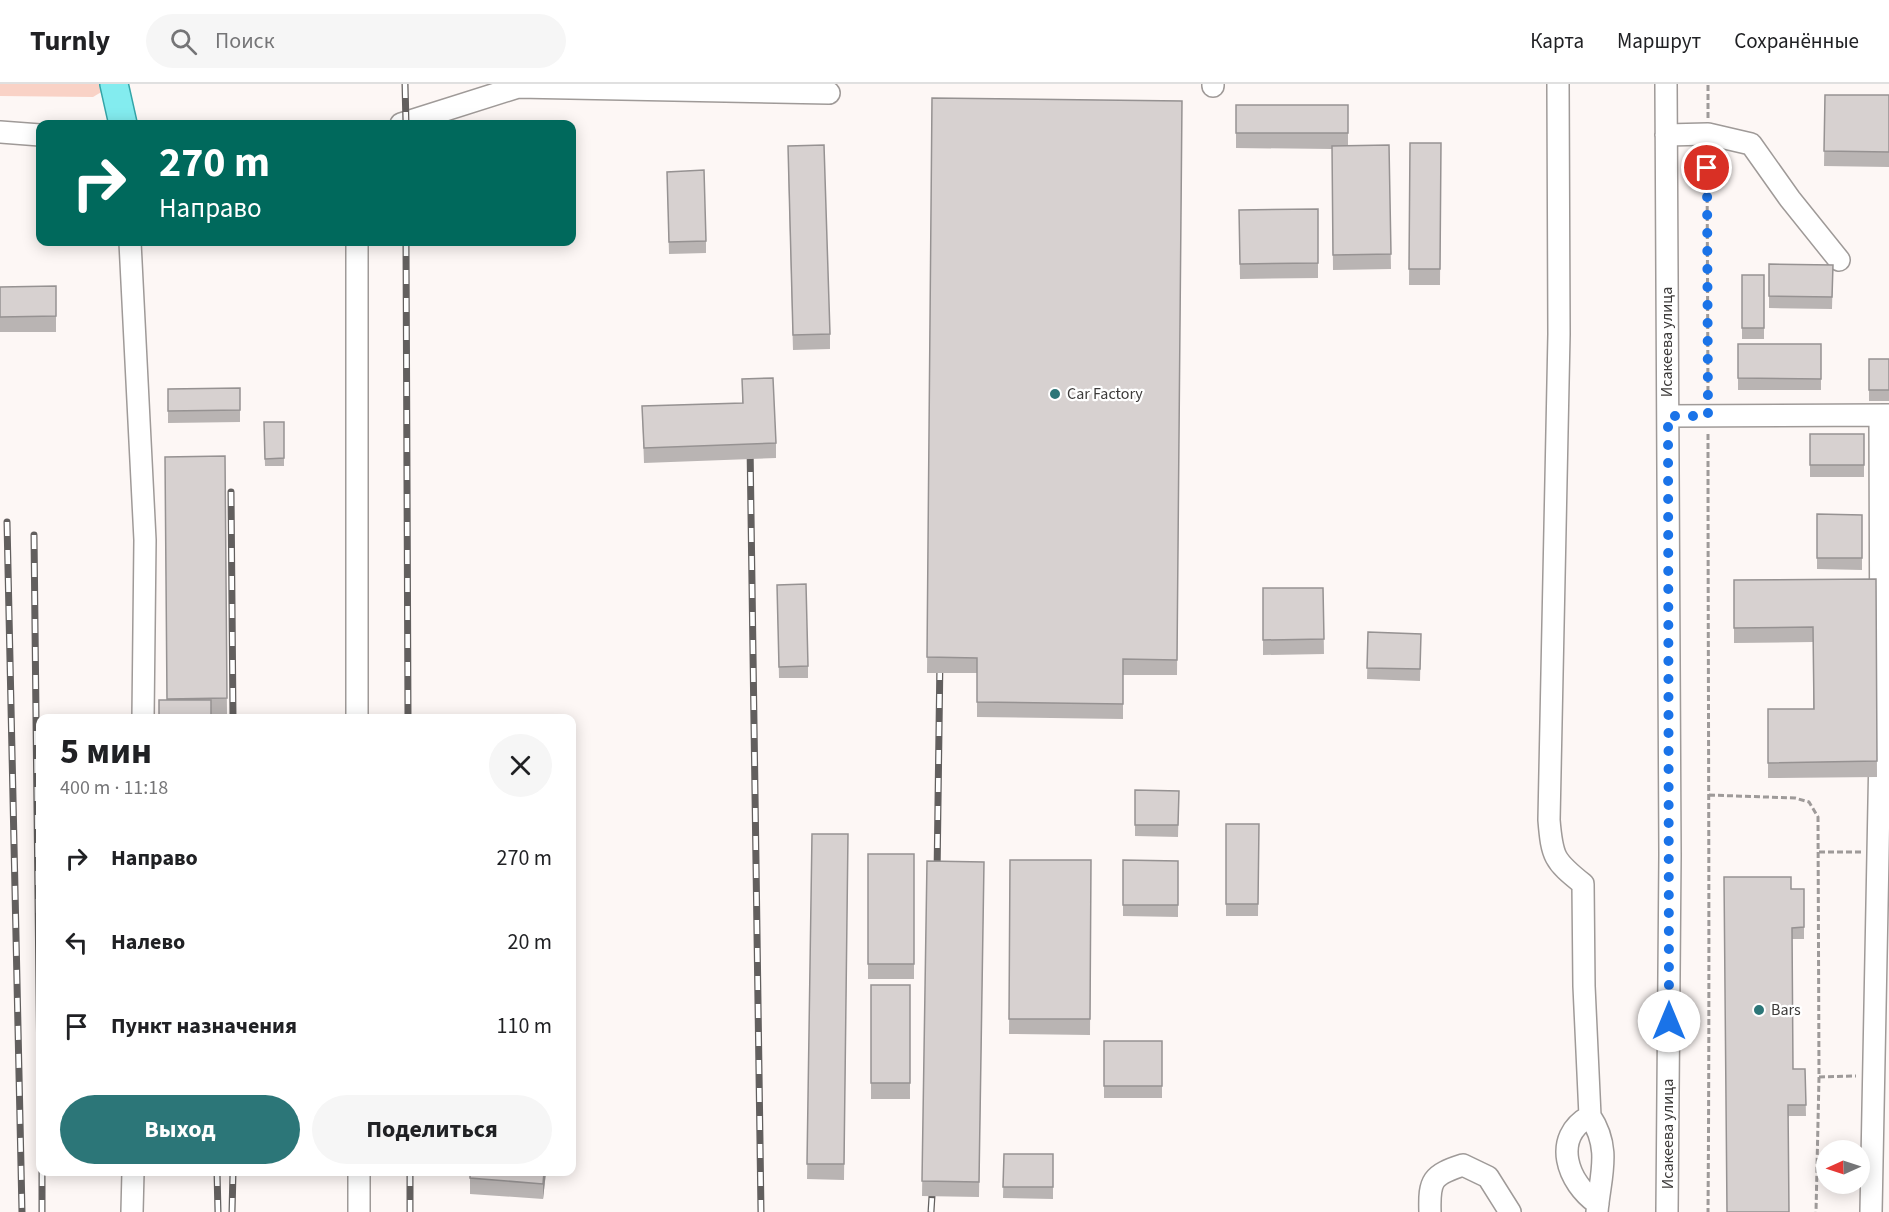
<!DOCTYPE html>
<html lang="ru">
<head>
<meta charset="utf-8">
<style>
  body { margin:0; font-family:"Source Sans 3",sans-serif; background:#f6f6f6; color:#202124; height:100vh; display:flex; flex-direction:column; font-size:22px; white-space:nowrap }
  * { box-sizing:border-box; margin:0 }
  p { font-size:20px; color:#757577 }
  .icon { flex:none; width:33px; height:33px; fill:none; stroke:currentColor; stroke-width:2; stroke-linecap:round; stroke-linejoin:round }
  .map { position:relative; flex:1; overflow:hidden }
  .sheet { position:absolute; left:36px; top:630px; width:540px; height:462px; display:flex; flex-direction:column; background:#fff; border-radius:12px; box-shadow:0 3px 15px #0003 }
  .sheet>* { flex:none }
  .banner { position:absolute; left:36px; top:36px; width:540px; height:126px; border-radius:12px; box-shadow:0 3px 15px #0003; background:#00695c; color:#fff; overflow:hidden }
  .needle { width:39px; rotate:267deg }
  .buttons { position:absolute; left:1816px; top:1056px; display:grid; gap:12px }
  .buttons a { display:grid; place-items:center; width:54px; height:54px; border-radius:50%; background:#fff; box-shadow:0 3px 15px #0003; font-size:30px }
  .pin { position:absolute; display:grid; place-items:center; width:51px; height:51px; color:#fff; margin:-26px; border:3px solid #fff; border-radius:50%; box-shadow:0 2px 6px #0007 }
  .me { position:absolute; width:66px; margin:-33px; rotate:0deg; stroke-linejoin:round; filter:drop-shadow(0 0 4px #0008) }
  .turn { display:flex; align-items:center; gap:21px; height:126px; padding:0 24px; font-size:27px }
  .turn .icon { width:78px; height:78px; stroke-width:2.5 }
  .turn b { display:block; font-size:42px; line-height:51px }
  .round { display:grid; place-items:center; flex:none; width:63px; height:63px; border-radius:32px; background:#f6f6f6 }
  .overview { display:flex; align-items:center; justify-content:space-between; height:102px; padding:0 24px }
  h1 { font-size:36px; font-weight:700; line-height:45px }
  .button { display:flex; gap:12px; margin-top:auto; padding:12px 24px }
  .button a { flex:1; height:69px; border-radius:36px; background:#2c7678; color:#fff; font-size:24px; font-weight:700; line-height:69px; text-align:center }
  .button a+a { background:#f6f6f6; color:#202124 }
  ul { padding:0; list-style:none }
  li { display:flex; align-items:center; gap:18px; height:84px; padding:0 24px }
  li div { flex:1 }
  li b { display:block; font-size:22px }
  li em { font-style:normal }
  header { display:flex; align-items:center; gap:36px; box-sizing:border-box; height:84px; padding:0 30px; background:#fff; border-bottom:2px solid #e0e0e0 }
  header strong { font-size:28px }
  nav { display:flex; gap:33px; margin-inline-start:auto; font-size:21px }
  .search { width:420px; height:54px; background:#f6f6f6; display:flex; align-items:center; gap:15px; box-sizing:border-box; padding:0 21px; border-radius:33px; color:#757577; font-size:22px }
  .map>svg:first-child { display:block }
</style>
</head>
<body>
<header>
<strong>Turnly</strong>
<div class="search"><svg class="icon" aria-label="search" viewBox="0 0 24 24"><circle cx="10" cy="10" r="6"/><path d="M15 15l6 6"/></svg>Поиск</div>
<nav><a>Карта</a><a>Маршрут</a><a>Сохранённые</a></nav>
</header>
<div class="map">
<svg width="1889" height="1128" viewBox="0 0 1889 1128">
  <rect width="100%" height="100%" fill="#fdf7f5"/>
  <!-- green -->
  <path fill="#f9d2c6" d="M 0,0 L 102,0 L 103,7 L 93,13 L 0,12 Z"/>
  <g fill="none" stroke-linecap="round" stroke-linejoin="round">
    <defs>
      <path id="minor" d="M 1558,0 L 1559,250 L 1549,736 C 1552,773 1554,777 1583,800 L 1584,902 L 1590,1032 C 1612,1065 1600,1092 1597,1128
        M 1666,0 L 1670,771 L 1667,1128
        M 1213,2 L 1213,0
        M 401,40 L 518,3 L 829,9
        M 0,48 L 40,51
        M 1666,51 L 1708,50 L 1751,60 L 1790,115 L 1839,176
        M 130,158 L 145,456 L 143,634
        M 1668,332 L 1889,331
        M 357,634 L 357,158
        M 1590,1032 C 1551,1053 1567,1099 1598,1120
        M 359,1088 L 359,1128
        M 132,1128 L 133,1088
        M 1430,1128 C 1429,1096 1432,1091 1463,1081 L 1488,1093 L 1510,1128
        M 1871,1128 L 1881,616 L 1880,332"/>
      <path id="major" d="M 114,0 L 123,40"/>
    </defs>
    <!-- minor casing -->
    <use href="#minor" stroke="#9f9a98" stroke-width="24"/>
    <!-- major casing -->
    <use href="#major" stroke="#34a5a8" stroke-width="30"/>
    <!-- path -->
    <path stroke="#9e9a99" stroke-width="3" stroke-dasharray="6 3" stroke-linecap="butt" d="M 1708,34 L 1708,0
      M 1707,68 L 1708,316
      M 1708,350 C 1708,609 1710,869 1708,1128
      M 1709,711 L 1795,714 L 1809,718 L 1818,733 L 1819,993 L 1816,1128
      M 1819,768 L 1862,768
      M 1819,993 L 1856,992"/>
    <!-- minor -->
    <use href="#minor" stroke="#fff" stroke-width="21"/>
    <!-- major -->
    <use href="#major" stroke="#83ecef" stroke-width="27"/>
    <defs>
      <path id="rail" d="M 405,0 L 406,40
        M 406,158 L 408,634
        M 750,360 L 761,1128
        M 231,408 L 233,634
        M 7,438 L 22,1128
        M 34,451 L 40,994
        M 937,792 L 940,573
        M 42,1088 L 42,1128
        M 217,1088 L 218,1128
        M 410,1088 L 410,1128
        M 232,1128 L 233,1088
        M 931,1128 L 933,1095"/>
    </defs>
    <!-- rail casing -->
    <use href="#rail" stroke="#625f5e" stroke-width="7"/>
    <!-- rail -->
    <use href="#rail" stroke="#fff" stroke-width="4.5" stroke-dasharray="14" stroke-linecap="butt"/>
  </g>
  <!-- wall -->
  <path fill="#b9b4b3" d="M 1825,11 L 1889,11 L 1889,83 L 1824,82 Z
    M 932,14 L 1182,17 L 1177,591 L 1123,591 L 1123,635 L 977,633 L 977,589 L 927,589 Z
    M 1236,21 L 1348,21 L 1348,62 L 1389,61 L 1391,185 L 1333,186 L 1332,65 L 1236,64 Z
    M 1410,59 L 1441,59 L 1440,201 L 1409,201 Z
    M 788,77 L 830,250 L 830,265 L 793,266 Z
    M 667,88 L 706,157 L 706,169 L 669,170 Z
    M 1318,125 L 1318,194 L 1240,195 L 1239,126 Z
    M 1769,180 L 1833,181 L 1832,225 L 1769,224 Z
    M 1742,191 L 1764,191 L 1764,255 L 1742,255 Z
    M 56,202 L 56,248 L 0,248 L 0,203 Z
    M 1738,260 L 1821,260 L 1821,306 L 1738,306 Z
    M 1869,275 L 1889,275 L 1889,317 L 1869,317 Z
    M 742,295 L 776,359 L 776,374 L 644,379 L 642,322 L 742,319 Z
    M 240,304 L 240,338 L 168,339 L 168,305 Z
    M 264,338 L 284,338 L 284,382 L 265,382 Z
    M 1810,350 L 1864,350 L 1864,393 L 1810,393 Z
    M 225,372 L 227,630 L 211,630 L 167,616 L 165,373 Z
    M 1817,430 L 1862,431 L 1862,486 L 1817,485 Z
    M 1876,495 L 1877,693 L 1768,694 L 1768,625 L 1813,625 L 1813,558 L 1734,559 L 1734,496 Z
    M 777,501 L 808,582 L 808,594 L 779,594 Z
    M 1263,504 L 1323,504 L 1324,570 L 1263,571 Z
    M 1368,548 L 1421,550 L 1420,597 L 1367,595 Z
    M 1135,706 L 1179,707 L 1178,753 L 1135,752 Z
    M 1226,740 L 1259,740 L 1258,832 L 1226,832 Z
    M 812,750 L 848,750 L 844,1096 L 807,1095 Z
    M 868,770 L 914,770 L 914,895 L 868,895 Z
    M 1010,776 L 1091,776 L 1090,951 L 1009,950 Z
    M 1123,776 L 1178,777 L 1178,833 L 1123,832 Z
    M 927,777 L 984,778 L 979,1113 L 922,1112 Z
    M 1791,805 L 1804,805 L 1804,855 L 1792,855 L 1793,985 L 1805,985 L 1806,1032 L 1789,1032 L 1727,1128 Z
    M 871,901 L 910,901 L 910,1015 L 871,1015 Z
    M 1104,957 L 1162,957 L 1162,1014 L 1104,1014 Z
    M 1004,1070 L 1053,1070 L 1053,1115 L 1003,1114 Z
    M 470,1088 L 546,1088 L 543,1115 L 470,1110 Z"/>
  <!-- shaded-wall -->
  <path fill="#969292" d="M 544,1088 L 546,1088 L 543,1115 L 543,1100 Z"/>
  <!-- building -->
  <path fill="#d7d1d0" stroke="#969292" stroke-width="1.5" d="M 1825,11 L 1889,11 L 1889,68 L 1824,67 Z
    M 932,14 L 1182,17 L 1177,576 L 1123,575 L 1123,620 L 977,618 L 977,574 L 927,573 Z
    M 1236,21 L 1348,21 L 1348,49 L 1236,49 Z
    M 1410,59 L 1441,59 L 1440,185 L 1409,185 Z
    M 824,61 L 830,250 L 793,251 L 788,62 Z
    M 1389,61 L 1391,170 L 1333,171 L 1332,62 Z
    M 704,86 L 706,157 L 669,158 L 667,88 Z
    M 1318,125 L 1318,179 L 1240,180 L 1239,126 Z
    M 1769,180 L 1833,181 L 1832,213 L 1769,212 Z
    M 1742,191 L 1764,191 L 1764,244 L 1742,244 Z
    M 56,202 L 56,232 L 0,233 L 0,203 Z
    M 1738,260 L 1821,260 L 1821,295 L 1738,294 Z
    M 1869,275 L 1889,275 L 1889,306 L 1869,306 Z
    M 773,294 L 776,359 L 644,364 L 642,322 L 743,319 L 742,295 Z
    M 240,304 L 240,326 L 168,327 L 168,305 Z
    M 264,338 L 284,338 L 284,374 L 265,375 Z
    M 1810,350 L 1864,350 L 1864,381 L 1810,381 Z
    M 225,372 L 227,614 L 167,615 L 165,373 Z
    M 1817,430 L 1862,431 L 1862,474 L 1817,474 Z
    M 1876,495 L 1877,677 L 1768,679 L 1768,625 L 1814,625 L 1813,543 L 1734,544 L 1734,496 Z
    M 806,500 L 808,582 L 779,583 L 777,501 Z
    M 1263,504 L 1323,504 L 1324,555 L 1263,556 Z
    M 1368,548 L 1421,550 L 1420,585 L 1367,584 Z
    M 159,616 L 211,616 L 211,634 L 159,634 Z
    M 1135,706 L 1179,707 L 1178,741 L 1135,741 Z
    M 1226,740 L 1259,740 L 1258,820 L 1226,820 Z
    M 812,750 L 848,750 L 844,1080 L 807,1080 Z
    M 868,770 L 914,770 L 914,880 L 868,880 Z
    M 1010,776 L 1091,776 L 1090,935 L 1009,935 Z
    M 1123,776 L 1178,777 L 1178,821 L 1123,821 Z
    M 927,777 L 984,778 L 979,1098 L 922,1097 Z
    M 1724,793 L 1791,793 L 1791,805 L 1804,805 L 1804,843 L 1792,844 L 1793,985 L 1805,985 L 1806,1021 L 1788,1021 L 1789,1128 L 1727,1128 Z
    M 871,901 L 910,901 L 910,999 L 871,999 Z
    M 1104,957 L 1162,957 L 1162,1002 L 1104,1002 Z
    M 1004,1070 L 1053,1070 L 1053,1103 L 1003,1103 Z
    M 470,1088 L 544,1088 L 543,1100 L 470,1094 Z"/>
  <g fill="none" stroke-linecap="round" stroke-linejoin="round">
    <!-- route -->
    <path stroke="#1a73e8" stroke-width="10" stroke-dasharray="0 18" d="M 1669,937 L 1668,332 L 1708,332 L 1707,84"/>
  </g>
  <!-- markers -->
  <g fill="#2c7678" stroke="#fff" stroke-width="2">
    <circle cx="1055" cy="310" r="6"/>
    <circle cx="1759" cy="926" r="6"/>
  </g>
  <g text-anchor="middle" dominant-baseline="central" stroke-width="4.5" stroke-linejoin="round" paint-order="stroke">
    <!-- street labels -->
    <g font-size="16" fill="#3c3a39" stroke="#fff">
      <text transform="translate(1667 258) rotate(-90)">Исакеева улица</text>
      <text transform="translate(1668 1050) rotate(-90)">Исакеева улица</text>
    </g>
    <!-- poi labels -->
    <g font-size="16" fill="#3c3a39" stroke="#fff" text-anchor="start">
      <text x="1067" y="310">Car Factory</text>
      <text x="1771" y="926">Bars</text>
    </g>
  </g>
</svg>
<div class="buttons">
<a><svg class="needle" viewBox="-14 -14 28 28"><path d="M0-13l5 13h-10z" fill="#e53935"/><path d="M0 13l5-13h-10z" fill="#757577"/></svg></a>
</div>
<div class="pin" style="left:1707px;top:84px;background:#d93025"><svg class="icon" aria-label="arrive" viewBox="0 0 24 24"><path d="M6 21V4h12l-3 4 3 4H6"/></svg></div>
<svg class="me" style="left:1669px;top:937px" viewBox="-20 -20 40 40"><circle r="19" fill="#fff"/><path d="M0-13L10 11 0 6-10 11z" fill="#1a73e8"/></svg>
<div class="banner">
<div class="turn"><svg class="icon" aria-label="right" viewBox="0 0 24 24"><path d="M7 20v-9h11M14 6l5 5-5 5"/></svg><div><b>270 m</b>Направо</div></div>
</div>
<section class="sheet">
<div class="overview"><div><h1>5 мин</h1><p>400 m · 11:18</p></div><a class="round"><svg class="icon" aria-label="close" viewBox="0 0 24 24"><path d="M6 6l12 12M18 6L6 18"/></svg></a></div>
<ul>
<li><svg class="icon" aria-label="right" viewBox="0 0 24 24"><path d="M7 20v-9h11M14 6l5 5-5 5"/></svg><div><b>Направо</b></div><em>270 m</em></li>
<li><svg class="icon" aria-label="left" viewBox="0 0 24 24"><path d="M17 20v-9H6M10 6l-5 5 5 5"/></svg><div><b>Налево</b></div><em>20 m</em></li>
<li><svg class="icon" aria-label="arrive" viewBox="0 0 24 24"><path d="M6 21V4h12l-3 4 3 4H6"/></svg><div><b>Пункт назначения</b></div><em>110 m</em></li>
</ul>
<div class="button"><a>Выход</a><a>Поделиться</a></div>
</section>
</div>
</body>
</html>
